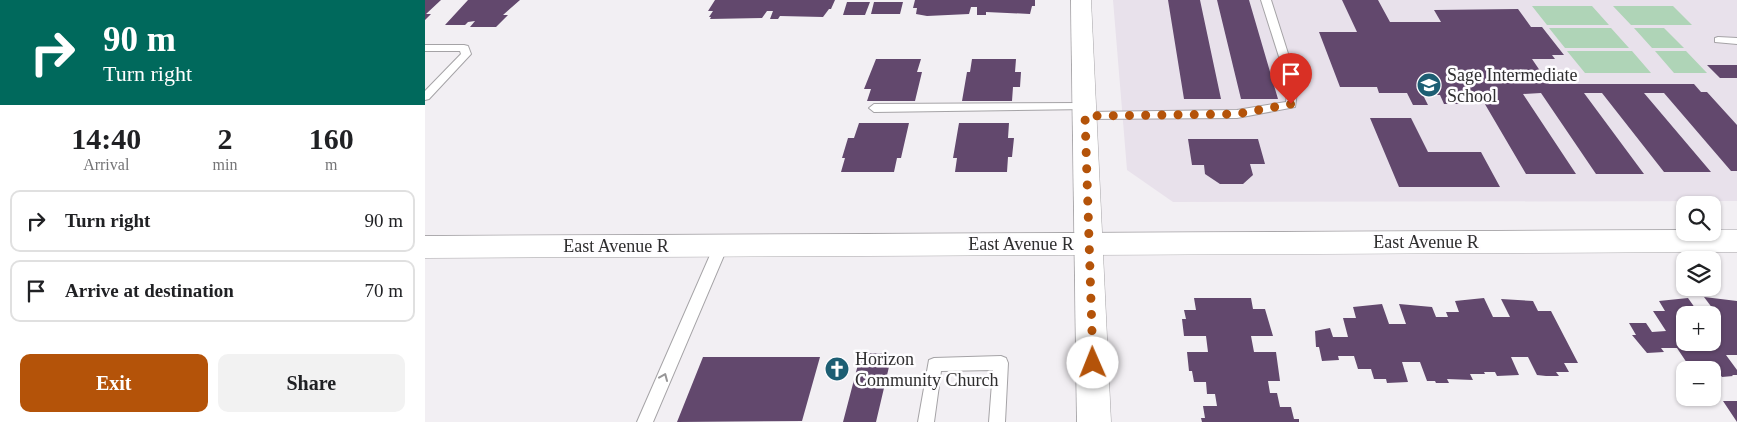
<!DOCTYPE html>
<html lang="en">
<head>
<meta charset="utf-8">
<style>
  body { margin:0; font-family:"Times New Roman",serif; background:#f2f2f2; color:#202124; height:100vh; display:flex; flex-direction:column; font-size:19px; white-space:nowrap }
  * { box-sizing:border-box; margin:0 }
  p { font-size:16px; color:#757577 }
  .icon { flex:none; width:28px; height:28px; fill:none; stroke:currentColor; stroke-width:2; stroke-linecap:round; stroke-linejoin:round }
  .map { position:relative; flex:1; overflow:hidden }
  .side { display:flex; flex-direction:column; background:#fff; width:425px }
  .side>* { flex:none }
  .guide { background:#00695c; color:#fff; overflow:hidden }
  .controls { position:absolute; left:1251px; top:196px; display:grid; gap:10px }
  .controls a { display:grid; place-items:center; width:45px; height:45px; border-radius:10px; background:#fff; box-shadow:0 1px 4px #0004; font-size:25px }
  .pin { position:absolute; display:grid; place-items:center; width:42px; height:42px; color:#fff; margin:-51px -21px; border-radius:50% 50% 50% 0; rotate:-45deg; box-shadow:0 0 5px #0007 }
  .pin .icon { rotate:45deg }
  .me { position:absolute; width:55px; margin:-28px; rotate:359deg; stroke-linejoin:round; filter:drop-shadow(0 0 4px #0008) }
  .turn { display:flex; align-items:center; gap:18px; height:105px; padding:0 20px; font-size:22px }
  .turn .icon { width:65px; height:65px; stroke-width:2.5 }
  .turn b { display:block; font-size:35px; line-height:42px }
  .eta { display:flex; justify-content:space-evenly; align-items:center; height:85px; text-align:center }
  .eta b { font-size:30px; font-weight:600; line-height:35px }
  .cta { display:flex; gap:10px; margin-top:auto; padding:10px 20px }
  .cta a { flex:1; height:58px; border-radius:10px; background:#b45309; color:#fff; font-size:20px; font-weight:600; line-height:58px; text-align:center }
  .cta a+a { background:#f2f2f2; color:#202124 }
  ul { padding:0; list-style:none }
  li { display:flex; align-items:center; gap:15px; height:62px; margin:0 10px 8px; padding:0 10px; border:2px solid #e0e0e0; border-radius:10px }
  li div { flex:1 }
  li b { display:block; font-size:19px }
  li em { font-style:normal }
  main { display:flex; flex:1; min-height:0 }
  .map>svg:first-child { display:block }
</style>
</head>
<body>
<main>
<section class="side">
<div class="guide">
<div class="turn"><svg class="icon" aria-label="right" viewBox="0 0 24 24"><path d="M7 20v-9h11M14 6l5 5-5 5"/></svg><div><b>90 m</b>Turn right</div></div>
</div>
<div class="eta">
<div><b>14:40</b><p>Arrival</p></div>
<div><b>2</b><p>min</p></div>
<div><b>160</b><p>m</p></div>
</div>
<ul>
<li><svg class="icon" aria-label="right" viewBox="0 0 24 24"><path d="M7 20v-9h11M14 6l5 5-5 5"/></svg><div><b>Turn right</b></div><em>90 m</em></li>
<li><svg class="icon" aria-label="arrive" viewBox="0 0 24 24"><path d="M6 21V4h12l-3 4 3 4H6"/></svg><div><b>Arrive at destination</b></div><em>70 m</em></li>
</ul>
<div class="cta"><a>Exit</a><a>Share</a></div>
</section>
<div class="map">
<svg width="1312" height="422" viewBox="0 0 1312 422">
  <rect width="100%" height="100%" fill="#f2eff3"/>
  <!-- built -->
  <path fill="#e8e1eb" d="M 688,0 L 1312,0 L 1312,201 L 748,202 L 702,170 Z"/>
  <!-- green -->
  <path fill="#afd4b7" d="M 1107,6 L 1167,6 L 1184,25 L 1122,25 Z
    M 1188,6 L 1248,6 L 1267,25 L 1206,25 Z
    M 1124,28 L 1186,28 L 1204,48 L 1140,48 Z
    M 1209,28 L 1239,28 L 1259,48 L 1227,48 Z
    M 1142,51 L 1207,51 L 1226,73 L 1160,73 Z
    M 1230,51 L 1261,51 L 1282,73 L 1249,73 Z"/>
  <!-- building -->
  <path fill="#62486d" d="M 0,0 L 16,0 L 1,14 L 6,14 L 0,20 Z
    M 43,0 L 95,0 L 78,15 L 83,15 L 71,27 L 45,27 L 50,21 L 43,22 L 40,25 L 20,25 Z
    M 290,0 L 410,0 L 406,9 L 404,9 L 398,17 L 355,16 L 353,19 L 345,19 L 348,11 L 342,11 L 337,18 L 285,19 L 286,17 L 284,17 L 288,11 L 283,11 Z
    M 490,0 L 610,0 L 610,6 L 607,6 L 605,14 L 561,12 L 561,15 L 552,15 L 552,7 L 546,7 L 544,14 L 502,16 L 491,14 L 492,8 L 488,8 Z
    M 743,0 L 775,0 L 796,99 L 759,99 Z
    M 792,0 L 824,0 L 853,99 L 816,99 Z
    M 917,0 L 953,0 L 965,22 L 1016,22 L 1009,10 L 1093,9 L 1106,27 L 1117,27 L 1139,55 L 1127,55 L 1130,59 L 1107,59 L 1124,84 L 1269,84 L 1276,92 L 1282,92 L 1312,125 L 1312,171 L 1306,171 L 1239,93 L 1219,93 L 1286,172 L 1239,172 L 1177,93 L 1159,93 L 1219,174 L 1171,174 L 1116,93 L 1098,94 L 1151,174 L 1101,174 L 1054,94 L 1035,95 L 1040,104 L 1019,104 L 1015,95 L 998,95 L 1003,105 L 988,105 L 982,93 L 954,93 L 952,87 L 915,87 L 894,32 L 932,32 Z
    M 422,2 L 445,2 L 440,15 L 418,15 Z
    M 449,2 L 478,2 L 475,14 L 446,14 Z
    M 451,59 L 496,59 L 492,72 L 497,72 L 490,101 L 442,101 L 446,89 L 439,89 Z
    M 547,59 L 591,59 L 590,72 L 596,72 L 595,87 L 588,87 L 587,101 L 537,101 L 542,72 L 545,72 Z
    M 1282,65 L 1312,65 L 1312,78 L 1295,78 Z
    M 945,118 L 986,118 L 1003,152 L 1056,152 L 1075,187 L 974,187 Z
    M 434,123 L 484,123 L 476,158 L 472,158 L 469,172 L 416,172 L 420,158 L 417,158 L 423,138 L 429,138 Z
    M 534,123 L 584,123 L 583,138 L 589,138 L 587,157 L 583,157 L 582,172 L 530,172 L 532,158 L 528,158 Z
    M 763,139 L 833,139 L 840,164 L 825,164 L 828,175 L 818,184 L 795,184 L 780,174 L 779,165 L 767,165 Z
    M 1279,297 L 1312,301 L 1312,355 L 1301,355 L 1312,370 L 1312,375 L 1307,375 L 1308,376 L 1297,377 L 1293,372 L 1280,370 L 1275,363 L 1262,363 L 1252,348 L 1236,348 L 1239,352 L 1222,353 L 1207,335 L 1211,335 L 1204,323 L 1221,323 L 1227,332 L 1241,331 L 1228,311 L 1240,311 L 1234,301 L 1263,298 L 1275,315 L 1260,315 L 1260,342 L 1288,342 L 1288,317 L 1294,317 Z
    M 769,298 L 826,298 L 828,309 L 840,309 L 848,336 L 826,336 L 829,352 L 851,352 L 855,381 L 843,381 L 845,393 L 852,393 L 855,407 L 866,407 L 869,419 L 874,419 L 874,422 L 777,422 L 776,418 L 780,418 L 778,406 L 792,406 L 790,394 L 782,394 L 781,382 L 769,382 L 767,371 L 764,371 L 762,352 L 783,352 L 781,336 L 759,336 L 757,319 L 761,319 L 759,310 L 771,310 Z
    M 1059,298 L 1068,317 L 1085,317 L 1076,299 L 1108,301 L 1113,311 L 1126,311 L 1153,363 L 1139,363 L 1144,372 L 1131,372 L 1134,376 L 1121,376 L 1112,375 L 1103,357 L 1086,357 L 1094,375 L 1072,376 L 1070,372 L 1059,372 L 1060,374 L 1045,374 L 1048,380 L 1022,379 L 1024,383 L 1011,383 L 1010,381 L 1002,381 L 995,362 L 977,362 L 983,382 L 962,383 L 961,379 L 949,379 L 946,369 L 933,369 L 929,356 L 913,356 L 914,360 L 897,361 L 894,347 L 891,347 L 890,331 L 905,328 L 908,337 L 923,337 L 918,318 L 931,318 L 928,307 L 957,304 L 964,324 L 981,324 L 974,304 L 1007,307 L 1011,317 L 1023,317 L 1021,312 L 1034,312 L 1030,301 Z
    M 436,353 L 467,354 L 451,422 L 418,422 Z
    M 278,357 L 395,357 L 377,421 L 252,422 Z
    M 1298,401 L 1312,401 L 1312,422 Z"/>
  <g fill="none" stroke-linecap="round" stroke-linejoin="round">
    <defs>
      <path id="service" d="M 836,0 L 846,0 L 873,85 L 870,107 L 812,118 L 657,119 L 656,116 L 661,112 L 812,110 L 861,102 L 863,85 Z
        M 1293,37 L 1312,38 L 1312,44 L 1290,42 L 1290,38 Z
        M 0,45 L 39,45 L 43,46 L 46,54 L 4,99 L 0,100 L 0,91 L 36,54 L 35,51 L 0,51 Z
        M 660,103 L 665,107 L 664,109 L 449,112 L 444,108 L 449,104 Z
        M 296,241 L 301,242 L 303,246 L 228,422 L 212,422 L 289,246 L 291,242 Z
        M 576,356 L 581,358 L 583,363 L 580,422 L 564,422 L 568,370 L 516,371 L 509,422 L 493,422 L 504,360 L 509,358 Z"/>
      <path id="tertiary" d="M 646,0 L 666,0 L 686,422 L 652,422 Z"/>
      <path id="secondary" d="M 1260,230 L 1260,232 L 1288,232 L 1288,230 L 1312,230 L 1312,252 L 0,258 L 0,236 Z"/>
    </defs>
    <!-- service casing -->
    <use href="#service" stroke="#a5a3a6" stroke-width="2"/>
    <!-- tertiary casing -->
    <use href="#tertiary" stroke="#a5a3a6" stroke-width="1"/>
    <!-- secondary casing -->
    <use href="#secondary" stroke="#a5a3a6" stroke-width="1"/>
    <!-- service -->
    <use href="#service" fill="#fff" fill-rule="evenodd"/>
    <!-- tertiary -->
    <use href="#tertiary" fill="#fff" fill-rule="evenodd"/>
    <!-- secondary -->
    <use href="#secondary" fill="#fff" fill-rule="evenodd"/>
  </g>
  <!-- one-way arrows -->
  <defs><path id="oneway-chevron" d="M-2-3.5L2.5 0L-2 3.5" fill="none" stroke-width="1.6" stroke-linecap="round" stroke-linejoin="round" transform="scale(1.25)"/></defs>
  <use stroke="#979697" href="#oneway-chevron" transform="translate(239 377) rotate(-67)"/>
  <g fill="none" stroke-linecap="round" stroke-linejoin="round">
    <!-- route -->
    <path stroke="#b45309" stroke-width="9" stroke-dasharray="0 16.2" d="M 668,363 L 660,116 L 812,114 L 866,104"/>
  </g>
  <!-- icons -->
  <defs>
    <symbol id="school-disc" viewBox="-11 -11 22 22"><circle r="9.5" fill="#1d5e73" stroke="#fefdff"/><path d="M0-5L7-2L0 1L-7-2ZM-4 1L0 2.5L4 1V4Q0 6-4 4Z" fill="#fff"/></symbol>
    <symbol id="church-disc" viewBox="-11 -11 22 22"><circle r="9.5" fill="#1d5e73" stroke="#fefdff"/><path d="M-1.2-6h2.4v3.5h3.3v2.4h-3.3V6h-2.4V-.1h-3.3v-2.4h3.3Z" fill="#fff"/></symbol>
  </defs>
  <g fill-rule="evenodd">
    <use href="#school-disc" x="990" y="71" width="28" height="28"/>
    <use href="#church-disc" x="398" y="355" width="28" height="28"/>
  </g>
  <g text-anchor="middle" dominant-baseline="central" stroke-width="5" stroke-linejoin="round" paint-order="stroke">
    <!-- poi labels -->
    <g font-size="18" fill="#2f2e2f" stroke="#fefdff" text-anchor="start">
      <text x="1022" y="75">Sage Intermediate<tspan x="1022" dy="21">School</tspan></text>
      <text x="430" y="359">Horizon<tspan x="430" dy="21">Community Church</tspan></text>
    </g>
    <!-- street labels -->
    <g font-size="18" fill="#2f2e2f" stroke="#fefdff">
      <text x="1001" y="242">East Avenue R</text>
      <text x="596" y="244">East Avenue R</text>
      <text x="191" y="246">East Avenue R</text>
    </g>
  </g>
</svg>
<div class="controls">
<a><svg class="icon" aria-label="search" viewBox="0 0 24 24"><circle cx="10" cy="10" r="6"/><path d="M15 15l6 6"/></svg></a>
<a><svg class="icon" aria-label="layers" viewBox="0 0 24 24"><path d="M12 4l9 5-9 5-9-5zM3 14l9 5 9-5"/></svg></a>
<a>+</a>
<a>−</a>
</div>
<div class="pin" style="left:866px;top:104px;background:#d93025"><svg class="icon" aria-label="arrive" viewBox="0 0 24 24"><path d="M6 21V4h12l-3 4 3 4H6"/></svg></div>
<svg class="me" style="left:668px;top:363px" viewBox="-20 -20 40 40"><circle r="19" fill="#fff"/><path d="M0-13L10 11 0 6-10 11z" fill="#b45309"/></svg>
</div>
</main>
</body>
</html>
